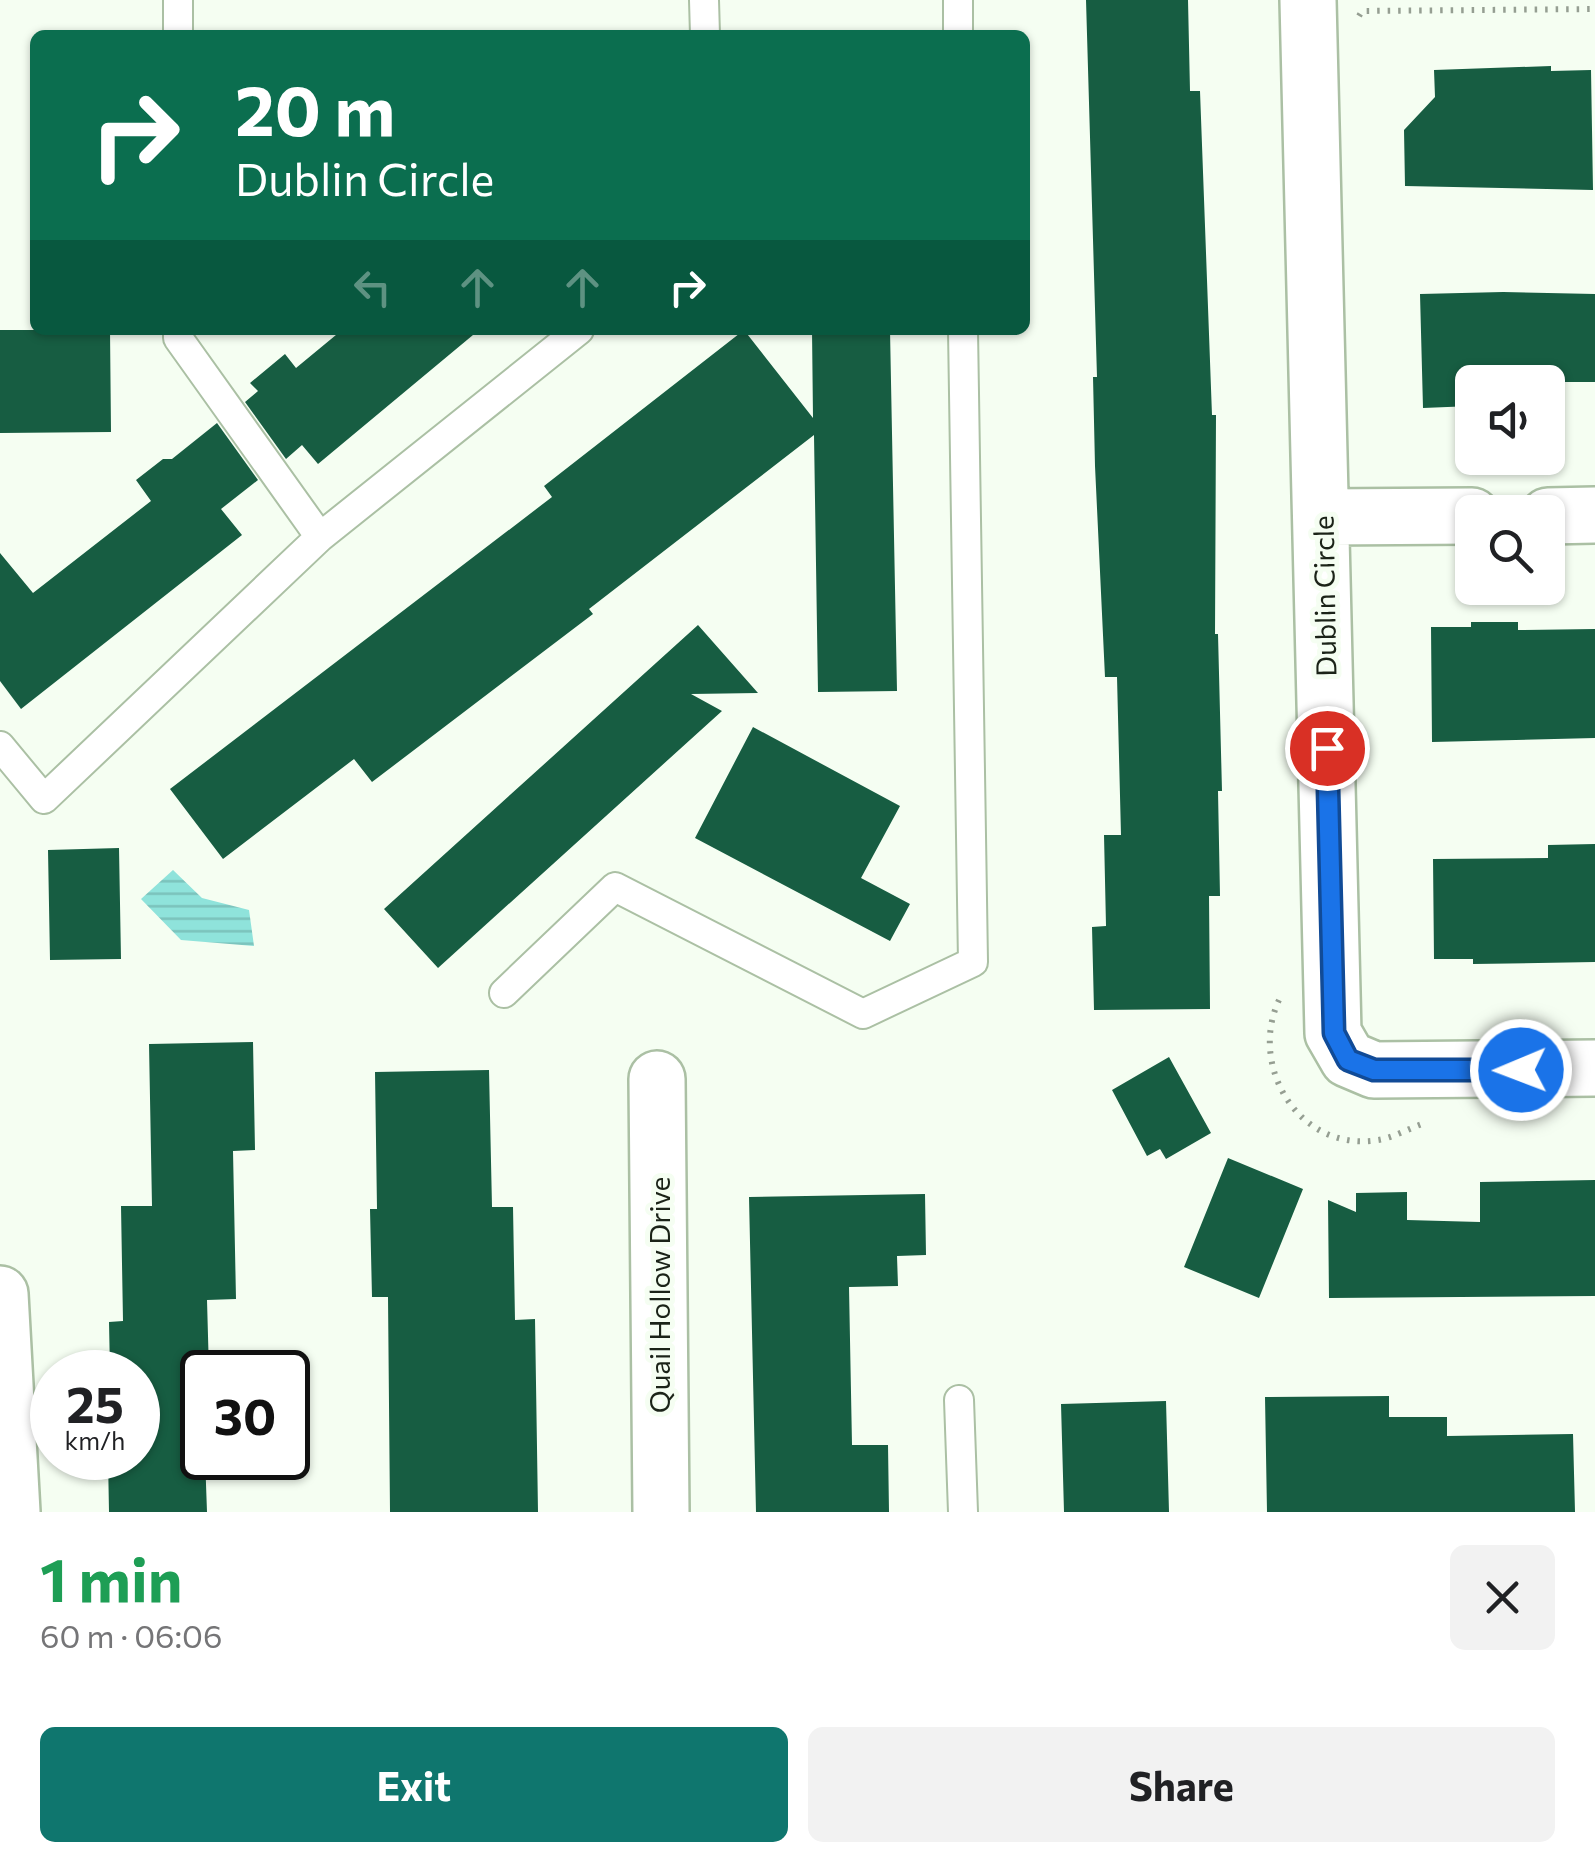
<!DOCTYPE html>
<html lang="en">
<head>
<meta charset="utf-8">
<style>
  body { margin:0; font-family:Commissioner,sans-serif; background:#f2f2f2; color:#202124; height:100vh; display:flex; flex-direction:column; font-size:38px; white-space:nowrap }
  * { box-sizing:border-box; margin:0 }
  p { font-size:32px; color:#757577 }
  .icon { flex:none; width:55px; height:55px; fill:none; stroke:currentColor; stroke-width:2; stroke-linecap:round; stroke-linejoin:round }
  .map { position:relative; height:1512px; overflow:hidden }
  .panel { display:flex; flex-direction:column; background:#fff; flex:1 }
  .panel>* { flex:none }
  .top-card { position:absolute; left:30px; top:30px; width:1000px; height:305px; border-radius:15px; box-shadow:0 2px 8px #0004; background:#0b6e4f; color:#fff; overflow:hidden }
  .controls { position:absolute; left:1455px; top:365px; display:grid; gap:20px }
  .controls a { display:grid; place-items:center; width:110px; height:110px; border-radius:15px; background:#fff; box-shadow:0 2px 8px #0004; font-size:50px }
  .speed { position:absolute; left:30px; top:1350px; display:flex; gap:20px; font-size:50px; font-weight:700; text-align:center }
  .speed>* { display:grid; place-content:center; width:130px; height:130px; border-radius:50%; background:#fff; box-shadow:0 2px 8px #0004; line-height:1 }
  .speed small { font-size:25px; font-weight:400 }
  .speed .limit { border:5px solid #111; border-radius:15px; background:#fff; color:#111 }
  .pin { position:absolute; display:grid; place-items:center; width:85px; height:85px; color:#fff; margin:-42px; border:5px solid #fff; border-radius:50%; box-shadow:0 2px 10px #0007 }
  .me { position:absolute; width:110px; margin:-55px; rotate:269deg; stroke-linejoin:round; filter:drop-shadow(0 0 8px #0008) }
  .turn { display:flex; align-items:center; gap:35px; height:210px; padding:0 40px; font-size:45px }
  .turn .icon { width:130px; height:130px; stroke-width:2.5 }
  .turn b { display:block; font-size:70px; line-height:85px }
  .lanes { display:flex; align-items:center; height:95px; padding:0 40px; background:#0003; justify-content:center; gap:50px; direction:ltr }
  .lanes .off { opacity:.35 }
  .round { display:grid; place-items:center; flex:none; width:105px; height:105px; border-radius:15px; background:#f2f2f2 }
  .summary { display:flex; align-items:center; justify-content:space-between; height:170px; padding:0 40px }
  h1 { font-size:60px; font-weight:700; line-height:75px; color:#1e9e55 }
  .primary-button { display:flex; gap:20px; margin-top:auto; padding:20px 40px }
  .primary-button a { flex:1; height:115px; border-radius:15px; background:#0f766e; color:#fff; font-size:40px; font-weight:700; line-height:115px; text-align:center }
  .primary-button a+a { background:#f2f2f2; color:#202124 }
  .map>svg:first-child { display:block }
</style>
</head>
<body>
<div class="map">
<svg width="1595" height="1512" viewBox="0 0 1595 1512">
  <defs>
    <pattern id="water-rules" width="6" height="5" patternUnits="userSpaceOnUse" patternTransform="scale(2.5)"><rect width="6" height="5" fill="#8fe3db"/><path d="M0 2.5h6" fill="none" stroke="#7bc2bb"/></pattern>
  </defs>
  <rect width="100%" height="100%" fill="#f5fef2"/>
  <!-- water -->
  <path fill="url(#water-rules)" d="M 173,870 L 202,898 L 249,910 L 254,946 L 181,940 L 141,899 Z"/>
  <!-- building -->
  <path fill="#175d42" d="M 1086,0 L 1188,0 L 1190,91 L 1200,91 L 1212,415 L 1216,415 L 1215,634 L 1218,634 L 1222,791 L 1218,791 L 1220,896 L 1209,896 L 1210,1009 L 1094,1010 L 1092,927 L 1106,926 L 1104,835 L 1121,835 L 1117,677 L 1105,677 L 1095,466 L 1093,377 L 1097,377 Z
    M 1551,66 L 1551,71 L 1591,70 L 1593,190 L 1405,186 L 1404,130 L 1435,97 L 1434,70 Z
    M 1503,292 L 1595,294 L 1595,382 L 1472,382 L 1472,406 L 1423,408 L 1420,294 Z
    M 0,330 L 110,330 L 111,432 L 0,433 Z
    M 342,330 L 479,330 L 318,464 L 302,445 L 286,459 L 245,402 L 258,391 L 250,383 L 285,354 L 296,368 Z
    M 744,330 L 813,418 L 812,330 L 890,330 L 897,691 L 818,692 L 814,435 L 589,609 L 593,614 L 372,782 L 354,759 L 223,859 L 170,789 L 552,497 L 544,486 Z
    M 217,423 L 258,480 L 221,509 L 242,535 L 21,709 L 0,681 L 0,553 L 33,593 L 151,501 L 136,480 L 163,459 L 172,459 Z
    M 1471,622 L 1518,622 L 1518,630 L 1595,629 L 1595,738 L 1432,742 L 1431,627 L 1471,627 Z
    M 698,625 L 758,693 L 691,694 L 722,711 L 438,968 L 384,909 Z
    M 753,727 L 900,806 L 861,878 L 910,904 L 890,941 L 695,838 Z
    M 1595,844 L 1595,962 L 1473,964 L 1473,959 L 1434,959 L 1433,859 L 1548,858 L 1548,845 Z
    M 119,848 L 121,959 L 50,960 L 48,850 Z
    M 253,1042 L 255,1150 L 233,1151 L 236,1299 L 207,1300 L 209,1372 L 202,1372 L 207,1512 L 109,1512 L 108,1458 L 138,1458 L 138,1372 L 110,1372 L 109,1322 L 123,1321 L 121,1206 L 152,1206 L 149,1044 Z
    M 1169,1057 L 1211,1133 L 1166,1159 L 1160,1149 L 1147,1156 L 1112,1090 Z
    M 489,1070 L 492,1207 L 513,1207 L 515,1320 L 535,1319 L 538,1512 L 390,1512 L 388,1297 L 372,1297 L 370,1209 L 377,1209 L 375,1072 Z
    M 1228,1158 L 1303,1189 L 1259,1298 L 1184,1267 Z
    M 1595,1180 L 1595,1296 L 1329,1298 L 1328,1200 L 1356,1212 L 1356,1193 L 1407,1192 L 1407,1220 L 1480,1222 L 1480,1182 Z
    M 925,1194 L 926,1255 L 897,1256 L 898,1286 L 849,1287 L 852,1445 L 888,1445 L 889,1512 L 756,1512 L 749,1197 Z
    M 1389,1396 L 1389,1417 L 1447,1417 L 1447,1436 L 1573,1434 L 1575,1512 L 1267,1512 L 1265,1397 Z
    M 1166,1401 L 1169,1512 L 1064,1512 L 1061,1404 Z"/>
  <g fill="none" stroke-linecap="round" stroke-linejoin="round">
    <defs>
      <path id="service" d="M 178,0 L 178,35
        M 704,0 L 705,35
        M 958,0 L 958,35
        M 178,330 L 178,338 L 320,537
        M 0,746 L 44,799 L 320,537 L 579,330
        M 504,993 L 615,887 L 863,1014 L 973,962 L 963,330
        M 959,1400 L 963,1512"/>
      <path id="minor" d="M 1308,0 L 1333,1033 L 1348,1059 L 1374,1070 L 1595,1068
        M 1548,516 L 1595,515
        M 1323,517 L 1472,516
        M 657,1079 L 661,1512
        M 0,1294 L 12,1512"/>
    </defs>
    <!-- service casing -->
    <use href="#service" stroke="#abc0a4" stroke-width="32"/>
    <!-- minor casing -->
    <use href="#minor" stroke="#abc0a4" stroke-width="60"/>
    <!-- path -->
    <path stroke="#959e92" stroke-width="6" stroke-dasharray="2.5 8" stroke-linecap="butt" d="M 1359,16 L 1362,11 L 1595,9
      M 1489,466 L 1532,466
      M 1279,1000 C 1248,1066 1299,1153 1378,1140 C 1392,1138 1408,1129 1422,1124"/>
    <!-- service -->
    <use href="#service" stroke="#fff" stroke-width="28"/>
    <!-- minor -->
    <use href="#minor" stroke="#fff" stroke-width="55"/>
  </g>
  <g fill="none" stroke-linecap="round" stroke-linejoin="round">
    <defs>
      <path id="route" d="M 1327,748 L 1334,1033 L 1348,1060 L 1374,1070 L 1521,1070"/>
    </defs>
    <!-- route casing -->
    <use href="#route" stroke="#114b97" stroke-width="25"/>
    <!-- route -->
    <use href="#route" stroke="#1a73e8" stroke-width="18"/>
  </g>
  <g text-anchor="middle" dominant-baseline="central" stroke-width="10" stroke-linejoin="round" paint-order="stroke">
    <!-- street labels -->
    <g font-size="28" fill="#1b2318" stroke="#f5fef2">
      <text transform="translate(1324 596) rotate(-91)">Dublin Circle</text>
      <text transform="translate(659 1295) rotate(-90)">Quail Hollow Drive</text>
    </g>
  </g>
</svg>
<div class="controls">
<a><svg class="icon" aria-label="sound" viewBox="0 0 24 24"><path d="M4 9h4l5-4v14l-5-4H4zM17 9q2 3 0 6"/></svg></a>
<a><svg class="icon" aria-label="search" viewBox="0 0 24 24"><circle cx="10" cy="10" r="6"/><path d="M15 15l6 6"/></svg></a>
</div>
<div class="speed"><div>25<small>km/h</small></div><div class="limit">30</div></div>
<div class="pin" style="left:1327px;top:748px;background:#d93025"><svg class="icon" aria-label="arrive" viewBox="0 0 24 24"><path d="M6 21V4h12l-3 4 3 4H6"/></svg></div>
<svg class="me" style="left:1521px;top:1070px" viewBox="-20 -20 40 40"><circle r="17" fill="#1a73e8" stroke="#fff" stroke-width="3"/><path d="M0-11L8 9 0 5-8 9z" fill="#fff"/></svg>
<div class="top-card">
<div class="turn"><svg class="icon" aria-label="right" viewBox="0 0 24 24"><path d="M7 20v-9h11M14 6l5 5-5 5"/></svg><div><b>20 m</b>Dublin Circle</div></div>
<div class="lanes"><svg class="icon off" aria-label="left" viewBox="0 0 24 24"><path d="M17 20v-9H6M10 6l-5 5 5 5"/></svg><svg class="icon off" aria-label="ahead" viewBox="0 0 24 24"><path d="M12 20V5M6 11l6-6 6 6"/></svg><svg class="icon off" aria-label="ahead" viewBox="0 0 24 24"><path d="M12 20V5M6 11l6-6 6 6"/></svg><svg class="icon" aria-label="right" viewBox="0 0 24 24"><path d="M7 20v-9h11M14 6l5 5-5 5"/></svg></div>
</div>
</div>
<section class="panel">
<div class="summary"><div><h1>1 min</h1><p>60 m · 06:06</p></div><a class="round"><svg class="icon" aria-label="close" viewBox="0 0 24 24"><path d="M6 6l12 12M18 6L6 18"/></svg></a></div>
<div class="primary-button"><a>Exit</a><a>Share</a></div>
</section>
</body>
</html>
